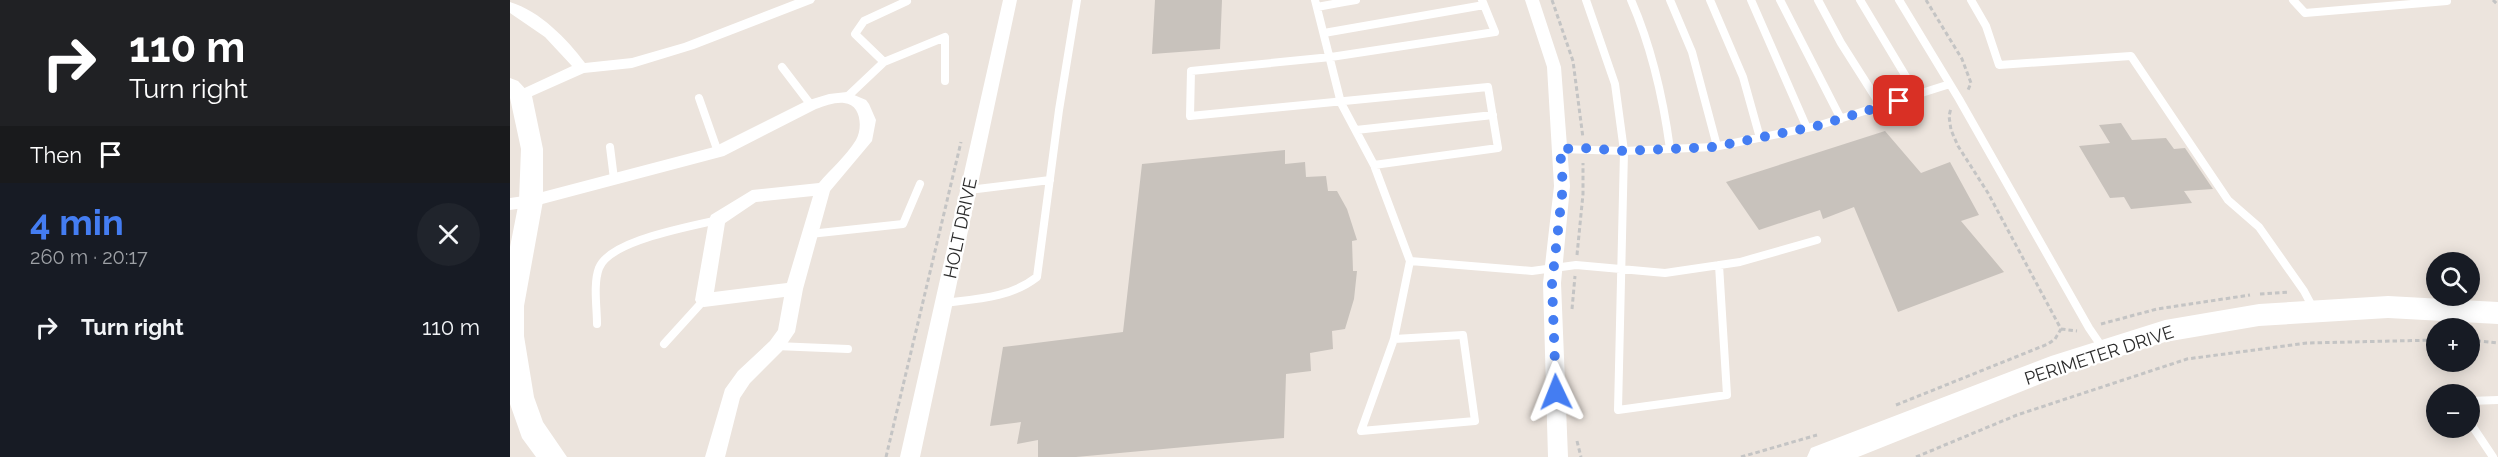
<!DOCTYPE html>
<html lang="en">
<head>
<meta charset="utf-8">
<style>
  body { margin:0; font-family:Raleway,sans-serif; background:#20242c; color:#f1f3f6; height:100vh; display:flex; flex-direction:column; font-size:22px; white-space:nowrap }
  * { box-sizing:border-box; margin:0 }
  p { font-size:20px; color:#9ea1a6 }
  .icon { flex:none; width:33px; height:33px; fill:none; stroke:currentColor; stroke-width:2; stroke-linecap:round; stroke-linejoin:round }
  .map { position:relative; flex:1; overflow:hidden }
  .details { display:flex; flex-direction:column; background:#171b24; width:510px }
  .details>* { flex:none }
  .banner { background:#202124; color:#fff; overflow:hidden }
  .buttons { position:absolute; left:1916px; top:252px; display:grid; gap:12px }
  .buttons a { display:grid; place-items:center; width:54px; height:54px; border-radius:50%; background:#171b24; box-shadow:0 3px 15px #0003; font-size:30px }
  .pin { position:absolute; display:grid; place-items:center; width:51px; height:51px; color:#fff; margin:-26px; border-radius:12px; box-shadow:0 3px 9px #0006 }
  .me { position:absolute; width:66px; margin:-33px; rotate:358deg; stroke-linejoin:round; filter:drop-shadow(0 0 4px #0008) }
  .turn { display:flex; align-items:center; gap:21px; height:126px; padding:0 30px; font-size:27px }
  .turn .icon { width:78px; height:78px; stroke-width:2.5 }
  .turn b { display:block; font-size:42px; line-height:51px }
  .then { display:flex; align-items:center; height:57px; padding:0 30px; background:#0003; gap:12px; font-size:22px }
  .round { display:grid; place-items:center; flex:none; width:63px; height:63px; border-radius:32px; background:#20242c }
  .overview { display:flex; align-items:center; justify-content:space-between; height:102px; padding:0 30px }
  h1 { font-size:36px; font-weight:700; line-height:45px; color:#447df2 }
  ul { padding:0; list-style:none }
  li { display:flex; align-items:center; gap:18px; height:84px; padding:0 30px }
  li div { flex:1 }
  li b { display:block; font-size:22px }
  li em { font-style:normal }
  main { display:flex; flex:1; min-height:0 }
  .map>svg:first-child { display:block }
</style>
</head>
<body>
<main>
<section class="details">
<div class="banner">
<div class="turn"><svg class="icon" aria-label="right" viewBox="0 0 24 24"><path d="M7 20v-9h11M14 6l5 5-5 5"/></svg><div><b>110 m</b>Turn right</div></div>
<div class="then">Then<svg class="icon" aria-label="arrive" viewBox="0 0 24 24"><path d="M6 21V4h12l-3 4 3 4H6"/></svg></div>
</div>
<div class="overview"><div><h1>4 min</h1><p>260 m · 20:17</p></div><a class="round"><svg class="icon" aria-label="close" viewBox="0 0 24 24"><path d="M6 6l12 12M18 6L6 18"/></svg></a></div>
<ul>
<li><svg class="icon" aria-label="right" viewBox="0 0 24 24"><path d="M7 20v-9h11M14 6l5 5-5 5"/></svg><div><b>Turn right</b></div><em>110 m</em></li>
</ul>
</section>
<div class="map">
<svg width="1988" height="457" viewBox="0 0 1988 457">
  <rect width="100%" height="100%" fill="#ece4dd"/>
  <!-- building -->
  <path fill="#c8c2bc" d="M 645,0 L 712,0 L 710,49 L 642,54 Z
    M 1611,123 L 1622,140 L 1656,138 L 1664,149 L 1675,148 L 1703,189 L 1674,191 L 1682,203 L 1621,209 L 1614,197 L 1600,198 L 1569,146 L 1600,143 L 1589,125 Z
    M 1375,131 L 1411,173 L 1440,162 L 1469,215 L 1451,221 L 1494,272 L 1388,312 L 1344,207 L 1313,219 L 1310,210 L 1249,230 L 1216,182 Z
    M 775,150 L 775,164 L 795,162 L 796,177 L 816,176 L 818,191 L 827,191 L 837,209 L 847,240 L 842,241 L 843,271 L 847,271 L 844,299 L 835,329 L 822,331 L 823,349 L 800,353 L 801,371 L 776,374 L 774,438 L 566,457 L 528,457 L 528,440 L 507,444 L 511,422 L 480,426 L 493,347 L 613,332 L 632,164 Z"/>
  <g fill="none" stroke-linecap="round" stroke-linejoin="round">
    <!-- path -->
    <path stroke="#c4c4c4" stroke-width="3" stroke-dasharray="4.5 3" stroke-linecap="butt" d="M 1042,0 L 1063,61 L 1073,138
      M 1416,0 L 1452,59 L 1461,83 L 1458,90
      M 1983,0 L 1988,5
      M 1067,255 L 1073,194 L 1073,163
      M 1750,294 L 1779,292
      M 1062,309 L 1065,276
      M 1591,324 L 1647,309 L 1740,295
      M 1551,329 L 1567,331
      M 1959,340 L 1988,343
      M 1386,405 L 1538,344 L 1545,339 L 1551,329 L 1478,193 L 1448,146 L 1441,130 L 1439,116 L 1441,108
      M 1067,441 L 1071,457
      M 376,457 L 451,142
      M 1231,457 L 1307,435
      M 1406,457 L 1507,415 L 1677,359 L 1797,343 L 1926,340"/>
    <!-- lane -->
    <path stroke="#fff" stroke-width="8" d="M 805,0 L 831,103 L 864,165 L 900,261 L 1022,271 L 1066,265 L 1155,273 L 1230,262 L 1307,240
      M 1121,0 C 1142,48 1153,97 1160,149
      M 1160,0 L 1182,52 L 1207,146
      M 1200,0 L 1233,77 L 1250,138
      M 1241,0 L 1297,128
      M 1270,0 L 1331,119
      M 1308,0 L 1331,43 L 1371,106
      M 1350,0 L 1407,95
      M 1389,0 L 1449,99 L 1579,328 L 1594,350
      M 1461,0 L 1476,26 L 1489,65 L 1621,56 L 1718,200 L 1749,227 L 1794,291 L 1803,308
      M 1783,0 L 1795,13 L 1937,1 L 1935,0
      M 834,2 L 846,0
      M 807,7 L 834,2 L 834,0
      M 814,33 L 974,5
      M 374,62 L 345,34 L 354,21 L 397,1
      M 272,67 L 301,105
      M 337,97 L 374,62 L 435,37 L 435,81
      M 189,98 L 208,152
      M 846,130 L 983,115
      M 100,147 L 104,179
      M 1050,149 L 1114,151 L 1105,84 L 1076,0
      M 864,165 L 988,148 L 978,87 L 680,116 L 681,71 L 821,57 L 985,32 L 972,0
      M 459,190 L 540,180
      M 300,234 L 393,224 L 410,184
      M 1209,265 L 1217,395 L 1108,410 L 1114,151 L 1204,147 L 1307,126 L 1440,84
      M 434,303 C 467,299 500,298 527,277 L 549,110 L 567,0
      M 87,324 C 87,307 83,284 89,268 C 100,240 180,227 207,220
      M 953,335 L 965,421 L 851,431 L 884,339 Z
      M 884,339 L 900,261
      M 154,344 L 194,300
      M 266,346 L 338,349
      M 1959,401 L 1988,400
      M 1959,421 L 1983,457"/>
    <!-- street -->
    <path fill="#fff" fill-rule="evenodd" d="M 285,0 L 305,0 L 303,3 L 184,49 L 122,68 L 74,73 L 11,101 L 4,96 L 6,92 L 62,66 L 35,37 L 0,13 L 0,2 C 30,11 57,39 75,63 L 122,58 L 174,43 Z
      M 493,0 L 507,0 L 410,457 L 390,457 Z
      M 1015,0 L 1029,0 L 1051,67 L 1060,186 L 1051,283 L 1058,457 L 1038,457 L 1033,283 L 1044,186 L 1037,67 Z
      M 337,92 L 356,100 L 359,104 L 366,120 L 362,141 L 320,191 L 293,289 L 285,332 L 272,351 L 240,383 L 230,398 L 215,457 L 195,457 L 215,389 L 228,371 L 260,341 L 268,330 L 274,297 L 194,307 L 188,305 L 185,300 L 199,220 L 201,215 L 242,190 L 309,183 C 320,170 336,156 346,140 C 353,128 351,104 334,103 C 325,102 315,106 306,109 L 214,156 L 21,207 L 0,210 L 0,198 L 21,195 L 204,147 L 296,101 L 319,94 ZM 303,196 L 277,283 L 204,292 L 215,223 L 246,202 Z"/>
    <!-- secondary -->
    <path fill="#fff" fill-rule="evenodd" d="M 0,78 L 8,81 L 22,96 L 33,149 L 33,201 L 14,306 L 14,336 L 24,397 L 33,422 L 57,457 L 26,457 L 12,438 L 0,404 L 0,247 L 9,201 L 11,149 L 0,98 Z
      M 1878,296 L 1988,302 L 1988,324 L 1878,318 L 1749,326 L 1655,342 L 1555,374 L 1348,457 L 1297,457 L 1301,448 L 1541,356 L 1655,320 L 1749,304 Z"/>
  </g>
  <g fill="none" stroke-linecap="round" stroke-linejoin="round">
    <!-- route -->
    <path stroke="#447df2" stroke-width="10" stroke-dasharray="0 18" d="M 1046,392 L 1042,283 L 1053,186 L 1050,149 L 1073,148 L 1114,151 L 1204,147 L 1307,126 L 1389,101"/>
  </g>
  <g text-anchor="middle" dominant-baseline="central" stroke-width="4.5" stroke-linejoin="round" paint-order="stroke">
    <!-- street labels -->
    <g font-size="18" fill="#2b2b2b" stroke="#fff">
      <text transform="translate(450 228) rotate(-78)">HOLT DRIVE</text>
      <text transform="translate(1589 355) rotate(-18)">PERIMETER DRIVE</text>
    </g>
  </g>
</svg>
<div class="buttons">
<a><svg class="icon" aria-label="search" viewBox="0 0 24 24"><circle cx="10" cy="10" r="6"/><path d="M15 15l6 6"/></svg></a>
<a>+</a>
<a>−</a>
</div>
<div class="pin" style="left:1389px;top:101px;background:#d93025"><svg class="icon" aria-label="arrive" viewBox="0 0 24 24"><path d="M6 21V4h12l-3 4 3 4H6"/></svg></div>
<svg class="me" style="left:1046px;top:392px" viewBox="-20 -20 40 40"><path d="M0-17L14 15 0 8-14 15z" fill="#447df2" stroke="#fff" stroke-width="4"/></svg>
</div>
</main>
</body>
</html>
